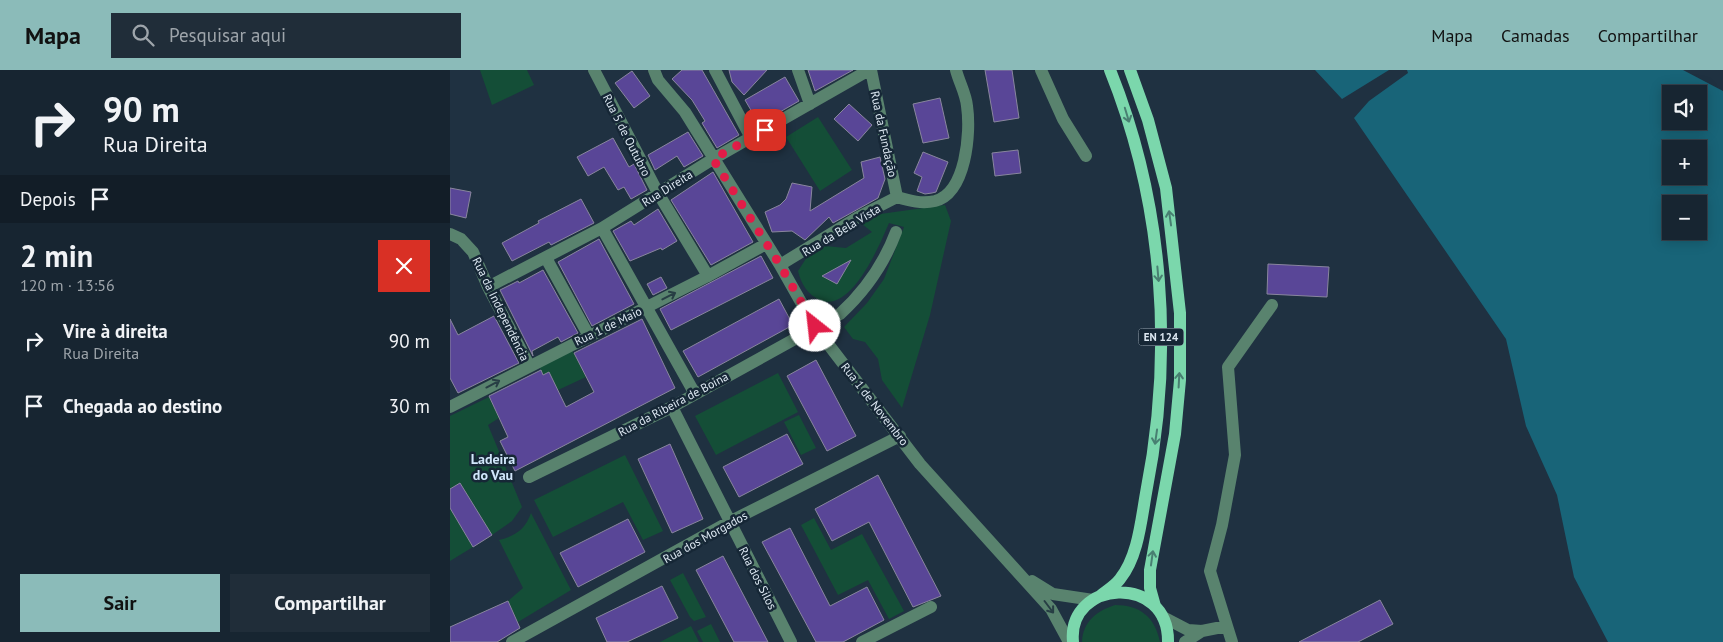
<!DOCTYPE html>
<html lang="pt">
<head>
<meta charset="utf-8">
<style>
  body { margin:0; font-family:"PT Sans",sans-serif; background:#202d39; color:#f1f3f6; height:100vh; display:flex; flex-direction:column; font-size:19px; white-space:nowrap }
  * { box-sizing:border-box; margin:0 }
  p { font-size:16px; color:#9ea5ab }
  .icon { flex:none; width:28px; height:28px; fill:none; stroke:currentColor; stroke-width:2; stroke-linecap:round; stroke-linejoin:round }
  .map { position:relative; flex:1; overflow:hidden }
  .sheet { display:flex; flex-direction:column; background:#172531; width:450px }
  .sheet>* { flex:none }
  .guide { background:#172531; color:#f1f3f6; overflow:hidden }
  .buttons { position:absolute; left:1212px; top:15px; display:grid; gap:10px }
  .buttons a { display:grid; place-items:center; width:45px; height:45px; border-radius:0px; background:#172531; box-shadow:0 2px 12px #0003,0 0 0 1px #36424d; font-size:25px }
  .pin { position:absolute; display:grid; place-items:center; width:42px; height:42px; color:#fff; margin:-21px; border-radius:10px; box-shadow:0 2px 8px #0006 }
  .me { position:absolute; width:55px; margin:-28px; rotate:331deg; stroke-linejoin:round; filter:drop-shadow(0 0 4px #0008) }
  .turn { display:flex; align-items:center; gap:18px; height:105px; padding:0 20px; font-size:22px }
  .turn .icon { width:65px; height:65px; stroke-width:2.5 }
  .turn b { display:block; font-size:35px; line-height:42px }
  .then { display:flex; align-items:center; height:48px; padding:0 20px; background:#0003; gap:10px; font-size:19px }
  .round { display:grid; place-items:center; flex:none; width:52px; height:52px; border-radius:0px; background:#202d39 }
  .overview { display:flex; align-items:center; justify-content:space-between; height:85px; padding:0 20px }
  h1 { font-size:30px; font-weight:700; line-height:38px }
  .cta { display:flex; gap:10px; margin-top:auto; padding:10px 20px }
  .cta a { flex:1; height:58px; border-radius:0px; background:#8bbbb9; color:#111; font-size:20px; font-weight:700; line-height:58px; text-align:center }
  .cta a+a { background:#202d39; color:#f1f3f6 }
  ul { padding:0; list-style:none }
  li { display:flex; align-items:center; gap:15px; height:65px; padding:0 20px }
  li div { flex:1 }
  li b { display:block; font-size:19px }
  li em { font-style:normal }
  header { display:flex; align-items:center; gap:30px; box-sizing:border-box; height:70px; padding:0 25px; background:#8bbbb9; color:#111 }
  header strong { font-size:24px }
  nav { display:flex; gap:28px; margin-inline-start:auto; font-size:18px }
  .search { width:350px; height:45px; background:#202d39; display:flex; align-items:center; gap:12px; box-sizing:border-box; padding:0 18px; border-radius:0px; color:#9ea5ab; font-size:19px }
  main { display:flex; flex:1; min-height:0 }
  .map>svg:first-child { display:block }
</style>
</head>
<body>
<header>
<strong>Mapa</strong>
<div class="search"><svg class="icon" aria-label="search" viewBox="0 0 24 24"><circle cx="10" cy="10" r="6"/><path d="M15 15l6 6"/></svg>Pesquisar aqui</div>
<nav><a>Mapa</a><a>Camadas</a><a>Compartilhar</a></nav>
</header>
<main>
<section class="sheet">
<div class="guide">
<div class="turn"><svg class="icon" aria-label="right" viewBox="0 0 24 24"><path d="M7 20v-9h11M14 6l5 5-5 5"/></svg><div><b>90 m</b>Rua Direita</div></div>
<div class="then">Depois<svg class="icon" aria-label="arrive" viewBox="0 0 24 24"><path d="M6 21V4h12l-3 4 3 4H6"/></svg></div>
</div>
<div class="overview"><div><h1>2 min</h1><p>120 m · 13:56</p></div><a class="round" style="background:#d93025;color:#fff"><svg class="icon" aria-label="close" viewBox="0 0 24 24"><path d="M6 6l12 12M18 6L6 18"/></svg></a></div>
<ul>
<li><svg class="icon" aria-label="right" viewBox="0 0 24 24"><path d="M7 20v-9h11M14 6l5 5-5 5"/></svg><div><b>Vire à direita</b><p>Rua Direita</p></div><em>90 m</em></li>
<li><svg class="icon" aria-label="arrive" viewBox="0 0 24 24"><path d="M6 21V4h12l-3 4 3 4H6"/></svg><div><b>Chegada ao destino</b></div><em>30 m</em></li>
</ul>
<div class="cta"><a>Sair</a><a>Compartilhar</a></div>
</section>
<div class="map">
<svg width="1273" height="572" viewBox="0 0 1273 572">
  <rect width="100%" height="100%" fill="#1f3141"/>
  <!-- green -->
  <path fill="#144e37" d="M 30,0 L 77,0 L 84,15 L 42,35 Z
    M 368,47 L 402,100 L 370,121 L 336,67 Z
    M 495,135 L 501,151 L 480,245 L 452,338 L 432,310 L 428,289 L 415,272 L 403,269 L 394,257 L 417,233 L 434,209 L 454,157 L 439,153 C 430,174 401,244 370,230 C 358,225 351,214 348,201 L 357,187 L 375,176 L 396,178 L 422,162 L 412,154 L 423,145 Z
    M 122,280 L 136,307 L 108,320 L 99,302 L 93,305 L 89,296 Z
    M 328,303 L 348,342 L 266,385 L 245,346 Z
    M 39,327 L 49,348 L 38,355 L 72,437 L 62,451 L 42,465 L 10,413 L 0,419 L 0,346 Z
    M 349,345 L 366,378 L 351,385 L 334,352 Z
    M 175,385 L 213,461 L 193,470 L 173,432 L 103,467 L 84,430 Z
    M 0,438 L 23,477 L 0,491 Z
    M 81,443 L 121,520 L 68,552 L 58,531 L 73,518 L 49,470 C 65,466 75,460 81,443 Z
    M 364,448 L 381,480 L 412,464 L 454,541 L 439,549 L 418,510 L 388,525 L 351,455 Z
    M 233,503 L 256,547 L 244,551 L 240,547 L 220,510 Z
    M 665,535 C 690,535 705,547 710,572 L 632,572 C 633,551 647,541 665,535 Z
    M 261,554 L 270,572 L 253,572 L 247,561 Z
    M 241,556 L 249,572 L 210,572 Z"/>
  <!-- water -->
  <path fill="#186478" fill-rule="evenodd" d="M 865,0 L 939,0 L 892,29 Z
    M 957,0 L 1233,0 L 1273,21 L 1273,572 L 1158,572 L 1124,507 L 1107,425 L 1076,356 L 1056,269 L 904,48 L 919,31 L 958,3 ZM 1221,24 L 1249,24 L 1249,51 L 1221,51 ZM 1221,79 L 1249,79 L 1249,106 L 1221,106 ZM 1221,134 L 1249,134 L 1249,161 L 1221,161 Z"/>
  <!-- building -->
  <path fill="#594697" stroke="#89869e" d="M 232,0 L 252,0 L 289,65 L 267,78 L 252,53 L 255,51 L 242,30 L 222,9 Z
    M 279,0 L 317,0 L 294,25 L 282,12 Z
    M 358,0 L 403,0 L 365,21 Z
    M 535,0 L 562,0 L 569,48 L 544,52 Z
    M 182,1 L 200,26 L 184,38 L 165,13 Z
    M 335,7 L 349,31 L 309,54 L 295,30 Z
    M 490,28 L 499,68 L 473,73 L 463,34 Z
    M 399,34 L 422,55 L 408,71 L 384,49 Z
    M 238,62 L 253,86 L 234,97 L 227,86 L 205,100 L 198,85 Z
    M 163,68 L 179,97 L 184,94 L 197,120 L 181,129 L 174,117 L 168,120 L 154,97 L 138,106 L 127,87 Z
    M 568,80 L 571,103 L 545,106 L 542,83 Z
    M 473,82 L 498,92 L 486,122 L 482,123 L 475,124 L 467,121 L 472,107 L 464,103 Z
    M 430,87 L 435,109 L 428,128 L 383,153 L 379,147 L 355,170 L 342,161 L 322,162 L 315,142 L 330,135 L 336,129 L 342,113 L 362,117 L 360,141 L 414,108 L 411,92 Z
    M 263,102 L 303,172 L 261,195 L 221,130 Z
    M 0,118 L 21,122 L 16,148 L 0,144 Z
    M 131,129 L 144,153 L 101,175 L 99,172 L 62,191 L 52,173 L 89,153 L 88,151 Z
    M 208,139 L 227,171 L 212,180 L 211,178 L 180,191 L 163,161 L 181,151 L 184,155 Z
    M 149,169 L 184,234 L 142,256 L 108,192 Z
    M 311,186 L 323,208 L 221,260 L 210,239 Z
    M 401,190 L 387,214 L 372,206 Z
    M 818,194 L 879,197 L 877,227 L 817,224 Z
    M 93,200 L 128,263 L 111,272 L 108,267 L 82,281 L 83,286 L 50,220 L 68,211 L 69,213 Z
    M 211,207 L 217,218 L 203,225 L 197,214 Z
    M 329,229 L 343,255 L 248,307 L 233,281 Z
    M 44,246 L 69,293 L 8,323 L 0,308 L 0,249 L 8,265 Z
    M 192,249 L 225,318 L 65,401 L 50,371 L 58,367 L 39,326 L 91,300 L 93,305 L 99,302 L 116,337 L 144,322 L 124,283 Z
    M 366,290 L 406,366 L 377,381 L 337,306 Z
    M 337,364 L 353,394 L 289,427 L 273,397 Z
    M 220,374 L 253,449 L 222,463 L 188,389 Z
    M 428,405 L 491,526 L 463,537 L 419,452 L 382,471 L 365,439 Z
    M 10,413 L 42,465 L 23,477 L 0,438 L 0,419 Z
    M 178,449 L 195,482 L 128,517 L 110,483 Z
    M 340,458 L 380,536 L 417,517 L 434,550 L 393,572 L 366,572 L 312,472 Z
    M 273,486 L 318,572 L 284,572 L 246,500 Z
    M 212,516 L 228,548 L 177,572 L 157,572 L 146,548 Z
    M 930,530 L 943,554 L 908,572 L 849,572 Z
    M 58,531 L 70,558 L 47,572 L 0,572 L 0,557 Z"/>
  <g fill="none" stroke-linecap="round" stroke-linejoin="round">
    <!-- minor -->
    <path stroke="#59836e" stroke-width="12" d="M 144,0 L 208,123 L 258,206
      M 204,0 L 208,10 L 235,42 L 330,195 L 365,257 L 470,394 L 601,539 L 619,572
      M 265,0 L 301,68
      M 348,0 L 360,34
      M 421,0 L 447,127
      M 591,0 L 613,49 L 636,86
      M 152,158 L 245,324
      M 0,164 L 11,169 L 23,182 L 38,217 L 79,295
      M 96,188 L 139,266
      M 330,195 L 408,147 L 447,127 C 460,131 472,134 485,131 C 516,123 521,63 517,36 C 516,24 509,12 506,0
      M 38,217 L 152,158 L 263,89 L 419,0
      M 0,337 L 258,206 L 316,174
      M 222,337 L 341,572
      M 79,407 L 222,337 L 390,244 C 415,221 434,194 446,162
      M 582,511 L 603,524 L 643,530
      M 713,547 L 738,560 L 752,561
      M 777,556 L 760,501 L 772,455 L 785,385 L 778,297 L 822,235
      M 62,572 L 279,452 L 450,366
      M 412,572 L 481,537
      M 735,572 L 752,561 L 777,556 L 782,572"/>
    <!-- major -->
    <path stroke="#7bd7ac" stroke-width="12" d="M 680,0 L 698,50 L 716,118 L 730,243 L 730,310 L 725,364 L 700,500 L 700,518 L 705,536
      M 650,526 C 656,521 665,516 670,509 C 688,487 691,451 696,423 C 724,282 714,134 660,0
      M 623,572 C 617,509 719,503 718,572"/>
  </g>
  <!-- one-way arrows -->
  <defs><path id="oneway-shaft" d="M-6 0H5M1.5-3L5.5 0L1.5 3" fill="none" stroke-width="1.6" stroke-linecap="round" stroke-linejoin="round" transform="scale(1.25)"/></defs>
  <g stroke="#487f71">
    <use href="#oneway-shaft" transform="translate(677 45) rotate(73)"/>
    <use href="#oneway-shaft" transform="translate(720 148) rotate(-98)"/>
    <use href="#oneway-shaft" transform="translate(708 204) rotate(85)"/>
    <use href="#oneway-shaft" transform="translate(729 310) rotate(-87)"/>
    <use href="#oneway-shaft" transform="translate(706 367) rotate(98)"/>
    <use href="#oneway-shaft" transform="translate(702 488) rotate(-82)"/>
  </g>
  <g stroke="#273e44">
    <use href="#oneway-shaft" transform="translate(219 226) rotate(-27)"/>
    <use href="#oneway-shaft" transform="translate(43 314) rotate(-28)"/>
    <use href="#oneway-shaft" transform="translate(599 537) rotate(53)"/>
  </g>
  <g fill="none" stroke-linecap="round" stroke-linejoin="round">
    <!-- route -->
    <path stroke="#e11d48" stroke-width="9" stroke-dasharray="0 16.2" d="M 315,60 L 263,89 L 330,195 L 365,256"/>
  </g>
  <g text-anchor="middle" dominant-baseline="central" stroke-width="5" stroke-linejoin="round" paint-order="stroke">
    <!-- shield labels -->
    <rect fill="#162736" stroke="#a1aeba" stroke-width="1" x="688.5" y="258.5" width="45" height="17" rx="4"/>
    <g font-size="11" font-weight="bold" fill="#dde8f2">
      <text x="711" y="267">EN 124</text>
    </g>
    <!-- street labels -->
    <g font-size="12" fill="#dde8f2" stroke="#162736">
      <text transform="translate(434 64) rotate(78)">Rua da Fundação</text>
      <text transform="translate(177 65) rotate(63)">Rua 5 de Outubro</text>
      <text transform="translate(217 118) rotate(-32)">Rua Direita</text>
      <text transform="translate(391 160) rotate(-31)">Rua da Bela Vista</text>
      <text transform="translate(51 239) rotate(64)">Rua da Independência</text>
      <text transform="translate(158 256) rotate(-26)">Rua 1 de Maio</text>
      <text transform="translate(223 334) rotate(-28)">Rua da Ribeira de Boina</text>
      <text transform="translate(425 334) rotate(52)">Rua 1 de Novembro</text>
      <text transform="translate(255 467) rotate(-29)">Rua dos Morgados</text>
      <text transform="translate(308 508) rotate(63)">Rua dos Silos</text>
    </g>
    <!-- neighbourhood labels -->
    <g font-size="14" font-weight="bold" fill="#d1e7fb" stroke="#162736">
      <text x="43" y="389">Ladeira<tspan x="43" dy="16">do Vau</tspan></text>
    </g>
  </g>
</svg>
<div class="buttons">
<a><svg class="icon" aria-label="sound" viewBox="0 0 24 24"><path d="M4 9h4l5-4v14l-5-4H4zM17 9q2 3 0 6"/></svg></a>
<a>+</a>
<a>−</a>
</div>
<div class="pin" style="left:315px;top:60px;background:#d93025"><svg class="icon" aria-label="arrive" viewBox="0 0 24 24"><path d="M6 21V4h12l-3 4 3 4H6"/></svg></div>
<svg class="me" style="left:365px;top:256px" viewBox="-20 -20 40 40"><circle r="19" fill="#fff"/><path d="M0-13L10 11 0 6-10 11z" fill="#e11d48"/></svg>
</div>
</main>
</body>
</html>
